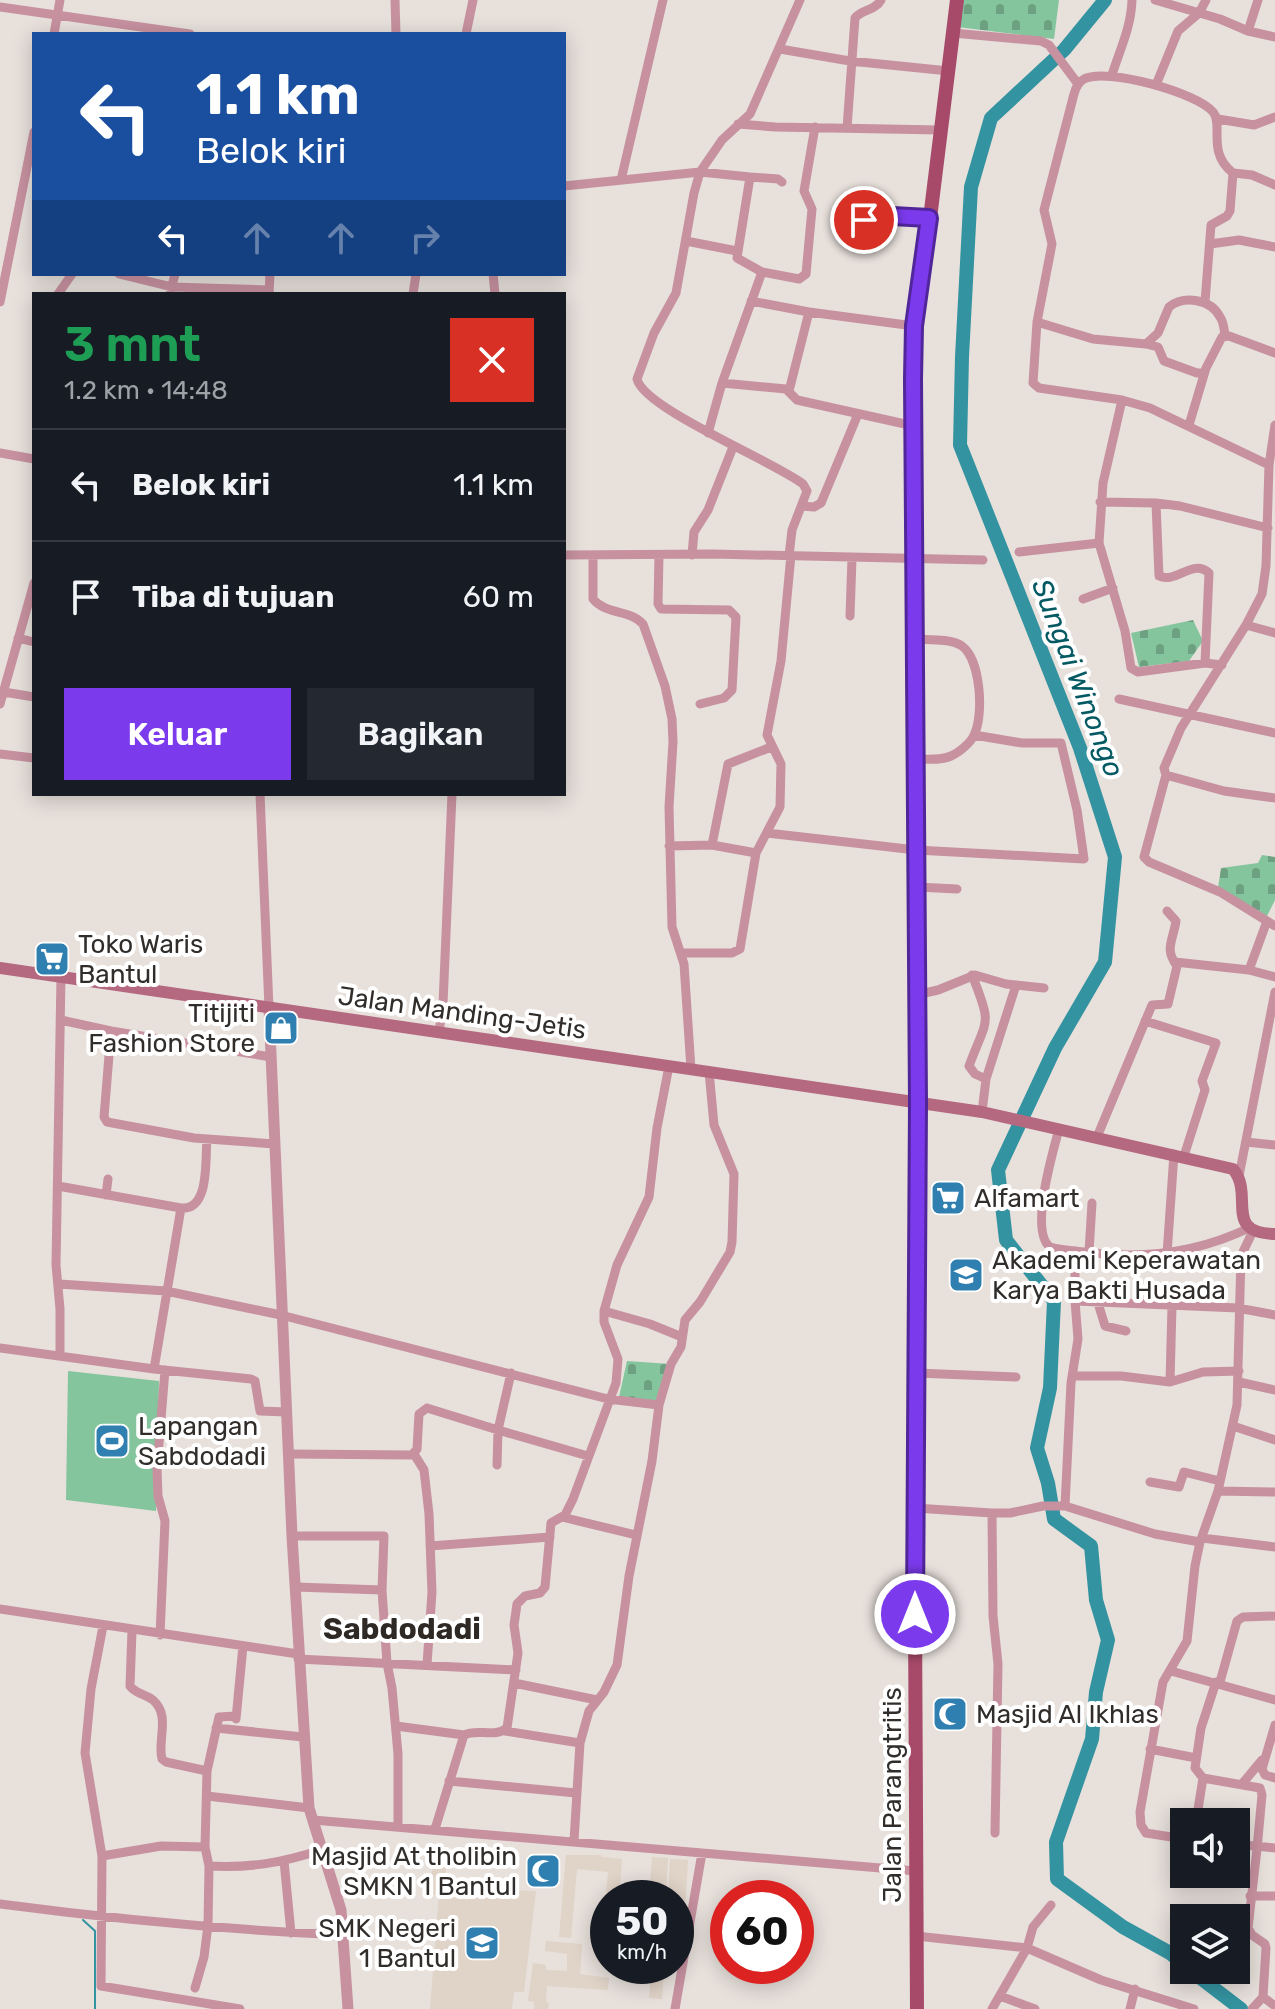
<!DOCTYPE html>
<html lang="id">
<head>
<meta charset="utf-8">
<style>
  body { margin:0; font-family:Rubik,sans-serif; background:#242831; color:#f1f3f6; height:100vh; display:flex; flex-direction:column; font-size:30px; white-space:nowrap }
  * { box-sizing:border-box; margin:0 }
  p { font-size:26px; color:#9ea1a6 }
  .icon { flex:none; width:44px; height:44px; fill:none; stroke:currentColor; stroke-width:2; stroke-linecap:round; stroke-linejoin:round }
  .map { position:relative; flex:1; overflow:hidden }
  .side { position:absolute; left:32px; top:292px; width:534px; height:504px; display:flex; flex-direction:column; background:#171b24; border-radius:0px; box-shadow:0 4px 20px #0003 }
  .side>* { flex:none }
  .banner { position:absolute; left:32px; top:32px; width:534px; height:244px; border-radius:0px; box-shadow:0 4px 20px #0003; background:#1a4fa0; color:#fff; overflow:hidden }
  .tools { position:absolute; left:1170px; top:1808px; display:grid; gap:16px }
  .tools a { display:grid; place-items:center; width:80px; height:80px; border-radius:0px; background:#171b24; box-shadow:0 4px 20px #0003; font-size:40px }
  .speed { position:absolute; left:590px; top:1880px; display:flex; gap:16px; font-size:40px; font-weight:700; text-align:center }
  .speed>* { display:grid; place-content:center; width:104px; height:104px; border-radius:50%; background:#171b24; box-shadow:0 4px 20px #0003; line-height:1 }
  .speed small { font-size:20px; font-weight:400 }
  .speed .limit { border:12px solid #d22; background:#fff; color:#111 }
  .pin { position:absolute; display:grid; place-items:center; width:68px; height:68px; color:#fff; margin:-34px; border:4px solid #fff; border-radius:50%; box-shadow:0 2px 8px #0007 }
  .me { position:absolute; width:88px; margin:-44px; rotate:0deg; stroke-linejoin:round; filter:drop-shadow(0 0 6px #0008) }
  .turn { display:flex; align-items:center; gap:28px; height:168px; padding:0 32px; font-size:36px }
  .turn .icon { width:104px; height:104px; stroke-width:2.5 }
  .turn b { display:block; font-size:56px; line-height:68px }
  .lanes { display:flex; align-items:center; height:76px; padding:0 32px; background:#0003; justify-content:center; gap:40px; direction:ltr }
  .lanes .off { opacity:.35 }
  .round { display:grid; place-items:center; flex:none; width:84px; height:84px; border-radius:0px; background:#242831 }
  .head { display:flex; align-items:center; justify-content:space-between; height:136px; padding:0 32px }
  h1 { font-size:48px; font-weight:600; line-height:60px; color:#1e9e55 }
  .button { display:flex; gap:16px; margin-top:auto; padding:16px 32px }
  .button a { flex:1; height:92px; border-radius:0px; background:#7c3aed; color:#fff; font-size:32px; font-weight:600; line-height:92px; text-align:center }
  .button a+a { background:#242831; color:#f1f3f6 }
  ul { padding:0; list-style:none }
  li { display:flex; align-items:center; gap:24px; height:112px; padding:0 32px; border-top:2px solid #363941 }
  li div { flex:1 }
  li b { display:block; font-size:30px }
  li em { font-style:normal }
  .map>svg:first-child { display:block }
</style>
</head>
<body>
<div class="map">
<svg width="1275" height="2009" viewBox="0 0 1275 2009">
  <defs>
    <pattern id="cemetery-stones" width="16" height="16" patternUnits="userSpaceOnUse" patternTransform="scale(2)"><rect width="16" height="16" fill="#85c59e"/><path d="M2 7V4a2 2 0 0 1 4 0v3zM10 15v-3a2 2 0 0 1 4 0v3z" fill="#6da081"/></pattern>
  </defs>
  <rect width="100%" height="100%" fill="#e7e0db"/>
  <!-- built -->
  <path fill="#e0d3c8" d="M 433,1846 L 446,1846 L 446,1888 L 536,1891 L 524,1992 L 514,1992 L 512,2009 L 430,2009 L 439,1895 L 431,1894 Z
    M 566,1855 L 601,1855 L 602,1857 L 622,1859 L 619,1898 L 608,1898 L 608,1918 L 604,1918 L 608,1872 L 577,1869 L 571,1938 L 559,1937 Z
    M 652,1857 L 668,1858 L 666,1897 L 661,1898 L 649,1898 Z
    M 670,1859 L 688,1860 L 683,1943 L 676,1943 L 676,1898 L 668,1898 Z
    M 546,1941 L 582,1944 L 580,1974 L 609,1978 L 608,1990 L 547,1986 L 546,2002 L 549,2003 L 548,2009 L 534,2009 L 534,2002 L 528,2001 L 533,1963 L 546,1965 L 546,1970 L 567,1971 L 567,1954 L 545,1951 Z
    M 651,1966 L 664,1966 L 662,1999 L 649,1998 Z"/>
  <!-- cemetery -->
  <path fill="url(#cemetery-stones)" d="M 960,0 L 1059,0 L 1054,39 L 957,27 Z
    M 1193,620 L 1203,641 L 1189,661 L 1139,667 L 1131,633 Z
    M 1262,855 L 1275,857 L 1275,900 L 1267,916 L 1218,888 L 1221,868 L 1258,863 Z
    M 627,1361 L 671,1364 L 658,1403 L 619,1397 Z"/>
  <!-- garden -->
  <path fill="#85c59e" d="M 68,1371 L 159,1381 L 156,1511 L 66,1500 Z"/>
  <g fill="none" stroke-linecap="round" stroke-linejoin="round">
    <!-- stream -->
    <path stroke="#3493a0" stroke-width="2" d="M 83,1920 L 95,1931 L 95,2009"/>
    <!-- river -->
    <path stroke="#3493a0" stroke-width="14" d="M 1105,0 L 1064,50 L 991,118 L 971,187 L 962,357 L 960,445 L 1080,748 L 1115,857 L 1105,962 L 1055,1048 L 998,1170 L 1006,1240 L 1054,1301 L 1050,1388 L 1037,1448 L 1048,1483 L 1054,1519 L 1091,1546 L 1096,1600 L 1108,1640 L 1096,1692 L 1092,1739 L 1056,1842 L 1057,1879 L 1123,1927 L 1170,1953 L 1184,1965
      M 1190,1970 L 1241,2009"/>
    <!-- minor -->
    <path stroke="#c791a0" stroke-width="9" d="M 395,0 L 396,34
      M 1155,0 L 1220,19 L 1248,31 L 1275,37
      M 0,7 L 190,34
      M 1248,31 L 1258,0
      M 953,33 L 1041,41 L 1049,45 L 1078,84
      M 54,34 L 60,0
      M 466,34 L 473,0
      M 780,49 L 850,61 L 949,71
      M 1112,75 C 1120,49 1131,28 1132,0
      M 1156,85 L 1178,31 L 1199,13 L 1206,0
      M 1218,119 L 1254,125 L 1275,117
      M 738,124 L 775,127 L 941,130
      M 847,128 L 855,18 C 862,9 875,11 881,0
      M 1233,173 L 1252,175 L 1275,185
      M 750,177 L 778,179 L 782,182
      M 621,180 L 663,0
      M 564,186 L 700,172 L 750,177 L 737,258 L 762,272
      M 856,235 L 864,220 L 874,215 L 929,218
      M 686,241 L 737,251
      M 1210,244 L 1239,240 L 1275,247
      M 119,274 L 172,287 L 269,290
      M 493,274 L 495,294
      M 58,294 L 72,274
      M 170,294 L 175,274
      M 269,294 L 270,274
      M 413,294 L 416,274
      M 751,301 L 809,312
      M 0,302 L 34,132
      M 1205,302 L 1211,225 L 1227,216 L 1230,211 L 1233,173 C 1206,152 1224,124 1213,112 C 1198,93 1106,67 1084,79 C 1078,82 1076,87 1074,94 L 1044,210 L 1052,244 L 1037,322 L 1033,383 L 1039,388 L 1122,400 L 1150,408 L 1269,465
      M 1037,322 L 1093,339 L 1146,344 L 1158,347 L 1164,361 L 1197,373 L 1204,373
      M 1146,344 L 1158,333 L 1169,307 C 1184,295 1211,299 1220,317 C 1224,322 1224,329 1225,336
      M 722,383 L 786,389 L 797,400 L 914,426
      M 789,391 L 809,312 L 914,326
      M 1122,400 L 1103,483 L 1099,543 L 1125,631 L 1131,668 L 1138,672 L 1205,663 L 1222,665
      M 1189,425 L 1206,368 L 1222,337 L 1229,336 L 1275,353
      M 1275,425 L 1269,465 L 1266,566 L 1262,594 L 1246,625 L 1181,728 L 1164,768 L 1166,775 L 1144,857 L 1149,862 L 1220,892 L 1275,926
      M 708,433 L 722,383 L 762,272 L 799,279 L 806,274 L 812,209 L 804,191 L 815,127
      M 0,453 L 34,459
      M 1100,502 L 1156,503 L 1180,506 L 1268,528
      M 1156,503 L 1159,576 C 1176,584 1193,558 1209,573 L 1205,663
      M 802,506 L 814,507 L 821,503 L 858,414
      M 1019,552 L 1099,543
      M 564,555 L 713,554 L 983,560
      M 593,555 L 593,599 C 606,615 629,609 643,624 L 665,686 L 672,719 L 673,742 L 669,807 L 672,927 L 684,964 L 691,1069
      M 659,555 L 658,604 L 661,609 L 729,610 L 736,617 L 732,690 L 724,698 L 700,704
      M 692,555 L 694,532 L 708,510 L 733,447
      M 789,556 L 792,530 L 807,491 L 803,484 C 775,462 644,409 637,379 L 654,333 L 676,293 L 694,193 L 700,172 L 722,140 L 750,114 L 800,0
      M 1083,599 L 1113,588
      M 850,616 L 852,558
      M 1246,625 L 1275,633
      M 18,638 L 34,642
      M 913,639 C 928,640 950,638 962,646 C 981,660 984,716 974,735 C 971,743 958,753 951,756 C 940,761 926,759 914,759
      M 4,692 L 34,697
      M 1119,699 L 1275,733
      M 0,704 L 34,583
      M 0,754 L 34,758
      M 1166,775 L 1224,791 L 1275,798
      M 260,794 L 269,1008
      M 767,833 L 916,850 L 1084,859 L 1077,810 L 1061,743 L 1022,743 L 974,735
      M 712,845 L 728,764 L 771,747
      M 669,846 L 712,845 L 756,853
      M 916,887 L 957,889
      M 681,953 L 732,953 L 740,949 L 756,853 L 780,807 L 781,764 L 767,735 L 781,661 L 791,555
      M 1175,962 L 1249,970 L 1275,977
      M 1249,970 L 1267,921
      M 972,975 C 993,1027 987,1017 969,1066 L 975,1074 L 986,1079 L 982,1112
      M 916,995 L 938,990 L 975,975 L 1006,984 L 1044,988
      M 61,1020 L 111,1031 L 271,1057
      M 1145,1021 L 1216,1043 L 1202,1081 L 1205,1090 L 1184,1156
      M 111,1031 L 104,1117 L 107,1122 L 194,1138 L 275,1144
      M 439,1032 L 443,1004 L 452,794
      M 986,1079 L 1016,985
      M 1059,1129 C 1053,1152 1029,1231 1050,1247 C 1064,1251 1080,1251 1094,1253 C 1149,1259 1199,1252 1249,1228
      M 1097,1137 L 1152,1005 L 1168,1004 L 1177,966 C 1164,949 1173,941 1176,921 L 1167,911
      M 1246,1142 L 1275,1145
      M 1239,1176 L 1275,992
      M 58,1186 L 181,1208 C 210,1211 205,1159 207,1139
      M 106,1195 L 108,1179
      M 1089,1252 L 1092,1203
      M 1167,1254 L 1174,1154
      M 59,1284 L 166,1291 L 281,1315 L 608,1399 L 659,1405
      M 1075,1301 L 1238,1308 L 1275,1315
      M 1098,1303 L 1105,1326 L 1126,1331
      M 604,1311 L 650,1324 L 682,1337
      M 0,1348 L 154,1369 L 251,1379 L 255,1381 L 260,1411 L 287,1412
      M 60,1356 L 60,1309 L 56,1265 L 61,976
      M 154,1369 L 181,1208
      M 916,1373 L 1016,1377
      M 1074,1376 L 1121,1376 L 1170,1382 L 1203,1372 L 1239,1371
      M 1170,1382 L 1172,1306
      M 1239,1382 L 1275,1390
      M 1233,1426 L 1275,1440
      M 289,1454 L 412,1455 L 417,1449 L 419,1414 L 427,1408 L 498,1430 L 511,1373
      M 414,1454 L 424,1470 L 429,1514 L 432,1592 L 427,1665
      M 497,1465 L 498,1430 L 588,1456
      M 1150,1482 L 1179,1487 L 1184,1472 L 1220,1481
      M 1218,1491 L 1275,1492
      M 1065,1506 L 1071,1383 L 1078,1339 L 1075,1301 L 1075,1251
      M 915,1508 L 992,1513 L 1010,1513 L 1043,1506 L 1065,1506 L 1155,1534 L 1200,1542
      M 992,1513 L 993,1616 L 998,1664 L 995,1833
      M 562,1517 L 636,1535
      M 292,1536 L 384,1536 L 382,1590 L 387,1663 L 392,1688 L 398,1754 L 398,1826
      M 1202,1538 L 1275,1547
      M 430,1546 L 550,1537
      M 296,1587 L 382,1590
      M 0,1609 L 298,1654
      M 103,1626 L 91,1689 L 85,1753 L 102,1856 L 101,1986 L 240,2009
      M 132,1631 L 130,1686 C 136,1694 145,1694 153,1700 C 171,1716 157,1740 162,1759 L 166,1762 L 207,1771
      M 160,1635 L 165,1521 L 158,1496 L 157,1468 L 165,1370
      M 298,1659 L 516,1670
      M 1171,1671 L 1275,1700
      M 1216,1682 L 1201,1728 L 1195,1768 L 1203,1778 L 1260,1788 L 1262,1795 L 1257,1849
      M 1220,1682 L 1237,1621 L 1243,1617 L 1275,1616
      M 514,1683 L 597,1700
      M 236,1719 L 243,1646
      M 1275,1725 L 1262,1769 L 1265,1775 L 1275,1778
      M 396,1726 L 464,1735
      M 216,1728 L 303,1737
      M 505,1731 L 580,1743
      M 1150,1749 L 1196,1758
      M 449,1781 L 576,1793
      M 1242,1784 L 1262,1760
      M 207,1796 L 309,1808
      M 313,1820 L 916,1871
      M 1196,1822 L 1203,1778
      M 435,1829 L 464,1735 C 477,1728 495,1738 507,1728 L 518,1653 L 514,1625 L 517,1604 L 525,1596 L 540,1593 L 545,1587 L 551,1523 L 565,1515 L 573,1499 L 616,1383 L 618,1359 L 604,1322 L 604,1311 L 617,1265 L 649,1197 L 657,1128 L 669,1066
      M 1184,1839 L 1146,1833 L 1141,1825 L 1140,1812 L 1161,1693 L 1163,1682 L 1187,1641 L 1195,1566 L 1200,1542 L 1218,1491 L 1237,1405 L 1241,1256 L 1253,1231
      M 574,1841 L 580,1743 L 589,1711 L 604,1692 L 617,1665 L 629,1576 L 652,1461 L 659,1405 L 671,1364 L 681,1347 L 685,1320 L 700,1302 L 730,1252 L 732,1242 L 734,1174 L 714,1125 L 709,1071
      M 1236,1844 L 1254,1846 L 1257,1849 L 1248,1928 L 1252,1935 L 1265,1944 L 1266,1948 L 1263,1997 L 1252,2009
      M 1257,1846 L 1275,1848
      M 102,1856 L 161,1846 L 205,1847
      M 284,1861 L 291,1933
      M 209,1866 C 251,1868 281,1863 321,1850
      M 1250,1896 L 1275,1896
      M 0,1904 C 114,1919 229,1930 344,1935
      M 916,1936 L 1027,1948 L 1101,1980 L 1194,2009
      M 195,1988 L 204,1957 L 208,1925 L 209,1866 L 205,1847 L 207,1771 L 219,1717 L 236,1716
      M 1000,1996 L 1035,2009
      M 1263,1997 L 1275,2006
      M 675,2009 L 702,1853
      M 992,2009 L 1027,1948 L 1033,1927 L 1051,1905
      M 1130,2009 L 1135,1989"/>
    <!-- tertiary -->
    <path stroke="#c791a0" stroke-width="11" d="M 269,1008 L 292,1536 L 309,1808 L 341,1910 L 348,2009"/>
    <!-- secondary -->
    <path stroke="#b56980" stroke-width="12" d="M 0,968 L 982,1112 L 1233,1169 C 1255,1195 1222,1233 1275,1234"/>
    <!-- primary -->
    <path stroke="#a74a6a" stroke-width="14" d="M 917,2009 L 915,1614 L 918,1103 L 914,759 L 914,326 L 924,267 L 957,0"/>
  </g>
  <g fill="none" stroke-linecap="round" stroke-linejoin="round">
    <defs>
      <path id="route" d="M 864,220 L 874,215 L 929,218 L 914,326 L 913,379 L 918,1103 L 915,1614"/>
    </defs>
    <!-- route casing -->
    <use href="#route" stroke="#51269a" stroke-width="20"/>
    <!-- route -->
    <use href="#route" stroke="#7c3aed" stroke-width="14"/>
  </g>
  <!-- icons -->
  <defs>
    <symbol id="supermarket-square" viewBox="-11 -11 22 22"><rect x="-9" y="-9" width="18" height="18" rx="4" fill="#2f7fb0" stroke="#fff"/><path d="M-6-5.5h2.5l.6 2H6L4.5 2H-2.5L-4.4-4H-6ZM-1.5 3.2a1.3 1.3 0 1 0 .1 0ZM3 3.2a1.3 1.3 0 1 0 .1 0Z" fill="#fff"/></symbol>
    <symbol id="shop-square" viewBox="-11 -11 22 22"><rect x="-9" y="-9" width="18" height="18" rx="4" fill="#2f7fb0" stroke="#fff"/><path d="M-5-2.5h2.3a2.7 3.5 0 0 1 5.4 0H5L5.5 6h-11ZM-1.5-2.5h3a1.5 2.3 0 0 0-3 0Z" fill="#fff"/></symbol>
    <symbol id="university-square" viewBox="-11 -11 22 22"><rect x="-9" y="-9" width="18" height="18" rx="4" fill="#2f7fb0" stroke="#fff"/><path d="M0-5L7-2L0 1L-7-2ZM-4 1L0 2.5L4 1V4Q0 6-4 4Z" fill="#fff"/></symbol>
    <symbol id="stadium-square" viewBox="-11 -11 22 22"><rect x="-9" y="-9" width="18" height="18" rx="4" fill="#2f7fb0" stroke="#fff"/><path d="M0-5a6.5 5 0 1 0 0 10a6.5 5 0 1 0 0-10ZM-3.5-1.8h7v3.6h-7Z" fill="#fff"/></symbol>
    <symbol id="mosque-square" viewBox="-11 -11 22 22"><rect x="-9" y="-9" width="18" height="18" rx="4" fill="#2f7fb0" stroke="#fff"/><path d="M3.5-4.9A6 6 0 1 0 3.5 4.9A5 5 0 1 1 3.5-4.9Z" fill="#fff"/></symbol>
    <symbol id="school-square" viewBox="-11 -11 22 22"><rect x="-9" y="-9" width="18" height="18" rx="4" fill="#2f7fb0" stroke="#fff"/><path d="M0-5L7-2L0 1L-7-2ZM-4 1L0 2.5L4 1V4Q0 6-4 4Z" fill="#fff"/></symbol>
  </defs>
  <g fill-rule="evenodd">
    <use href="#supermarket-square" x="32" y="939" width="40" height="40"/>
    <use href="#shop-square" x="261" y="1008" width="40" height="40"/>
    <use href="#supermarket-square" x="928" y="1178" width="40" height="40"/>
    <use href="#university-square" x="946" y="1255" width="40" height="40"/>
    <use href="#stadium-square" x="92" y="1421" width="40" height="40"/>
    <use href="#mosque-square" x="930" y="1694" width="40" height="40"/>
    <use href="#mosque-square" x="523" y="1851" width="40" height="40"/>
    <use href="#school-square" x="462" y="1923" width="40" height="40"/>
  </g>
  <g text-anchor="middle" dominant-baseline="central" stroke-width="8" stroke-linejoin="round" paint-order="stroke">
    <!-- poi labels -->
    <g font-size="26" fill="#302d2b" stroke="#fff" text-anchor="start">
      <text x="78" y="944">Toko Waris<tspan x="78" dy="30">Bantul</tspan></text>
      <text x="255" y="1013" text-anchor="end">Titijiti<tspan x="255" dy="30">Fashion Store</tspan></text>
      <text x="974" y="1198">Alfamart</text>
      <text x="992" y="1260">Akademi Keperawatan<tspan x="992" dy="30">Karya Bakti Husada</tspan></text>
      <text x="138" y="1426">Lapangan<tspan x="138" dy="30">Sabdodadi</tspan></text>
      <text x="976" y="1714">Masjid Al Ikhlas</text>
      <text x="517" y="1856" text-anchor="end">Masjid At tholibin<tspan x="517" dy="30">SMKN 1 Bantul</tspan></text>
      <text x="456" y="1928" text-anchor="end">SMK Negeri<tspan x="456" dy="30">1 Bantul</tspan></text>
    </g>
    <!-- street labels -->
    <g font-size="26" fill="#302d2b" stroke="#fff">
      <text transform="translate(462 1013) rotate(8)">Jalan Manding-Jetis</text>
      <text transform="translate(892 1795) rotate(-90)">Jalan Parangtritis</text>
    </g>
    <!-- water labels -->
    <g font-size="28" font-style="italic" fill="#045962" stroke="#fff">
      <text transform="translate(1078 678) rotate(69)">Sungai Winongo</text>
    </g>
    <!-- quarter labels -->
    <g font-size="30" font-weight="bold" fill="#2e2924" stroke="#fff">
      <text x="402" y="1629">Sabdodadi</text>
    </g>
  </g>
</svg>
<div class="tools">
<a><svg class="icon" aria-label="sound" viewBox="0 0 24 24"><path d="M4 9h4l5-4v14l-5-4H4zM17 9q2 3 0 6"/></svg></a>
<a><svg class="icon" aria-label="layers" viewBox="0 0 24 24"><path d="M12 4l9 5-9 5-9-5zM3 14l9 5 9-5"/></svg></a>
</div>
<div class="speed"><div>50<small>km/h</small></div><div class="limit">60</div></div>
<div class="pin" style="left:864px;top:220px;background:#d93025"><svg class="icon" aria-label="arrive" viewBox="0 0 24 24"><path d="M6 21V4h12l-3 4 3 4H6"/></svg></div>
<svg class="me" style="left:915px;top:1614px" viewBox="-20 -20 40 40"><circle r="17" fill="#7c3aed" stroke="#fff" stroke-width="3"/><path d="M0-11L8 9 0 5-8 9z" fill="#fff"/></svg>
<div class="banner">
<div class="turn"><svg class="icon" aria-label="left" viewBox="0 0 24 24"><path d="M17 20v-9H6M10 6l-5 5 5 5"/></svg><div><b>1.1 km</b>Belok kiri</div></div>
<div class="lanes"><svg class="icon" aria-label="left" viewBox="0 0 24 24"><path d="M17 20v-9H6M10 6l-5 5 5 5"/></svg><svg class="icon off" aria-label="ahead" viewBox="0 0 24 24"><path d="M12 20V5M6 11l6-6 6 6"/></svg><svg class="icon off" aria-label="ahead" viewBox="0 0 24 24"><path d="M12 20V5M6 11l6-6 6 6"/></svg><svg class="icon off" aria-label="right" viewBox="0 0 24 24"><path d="M7 20v-9h11M14 6l5 5-5 5"/></svg></div>
</div>
<section class="side">
<div class="head"><div><h1>3 mnt</h1><p>1.2 km · 14:48</p></div><a class="round" style="background:#d93025;color:#fff"><svg class="icon" aria-label="close" viewBox="0 0 24 24"><path d="M6 6l12 12M18 6L6 18"/></svg></a></div>
<ul>
<li><svg class="icon" aria-label="left" viewBox="0 0 24 24"><path d="M17 20v-9H6M10 6l-5 5 5 5"/></svg><div><b>Belok kiri</b></div><em>1.1 km</em></li>
<li><svg class="icon" aria-label="arrive" viewBox="0 0 24 24"><path d="M6 21V4h12l-3 4 3 4H6"/></svg><div><b>Tiba di tujuan</b></div><em>60 m</em></li>
</ul>
<div class="button"><a>Keluar</a><a>Bagikan</a></div>
</section>
</div>
</body>
</html>
